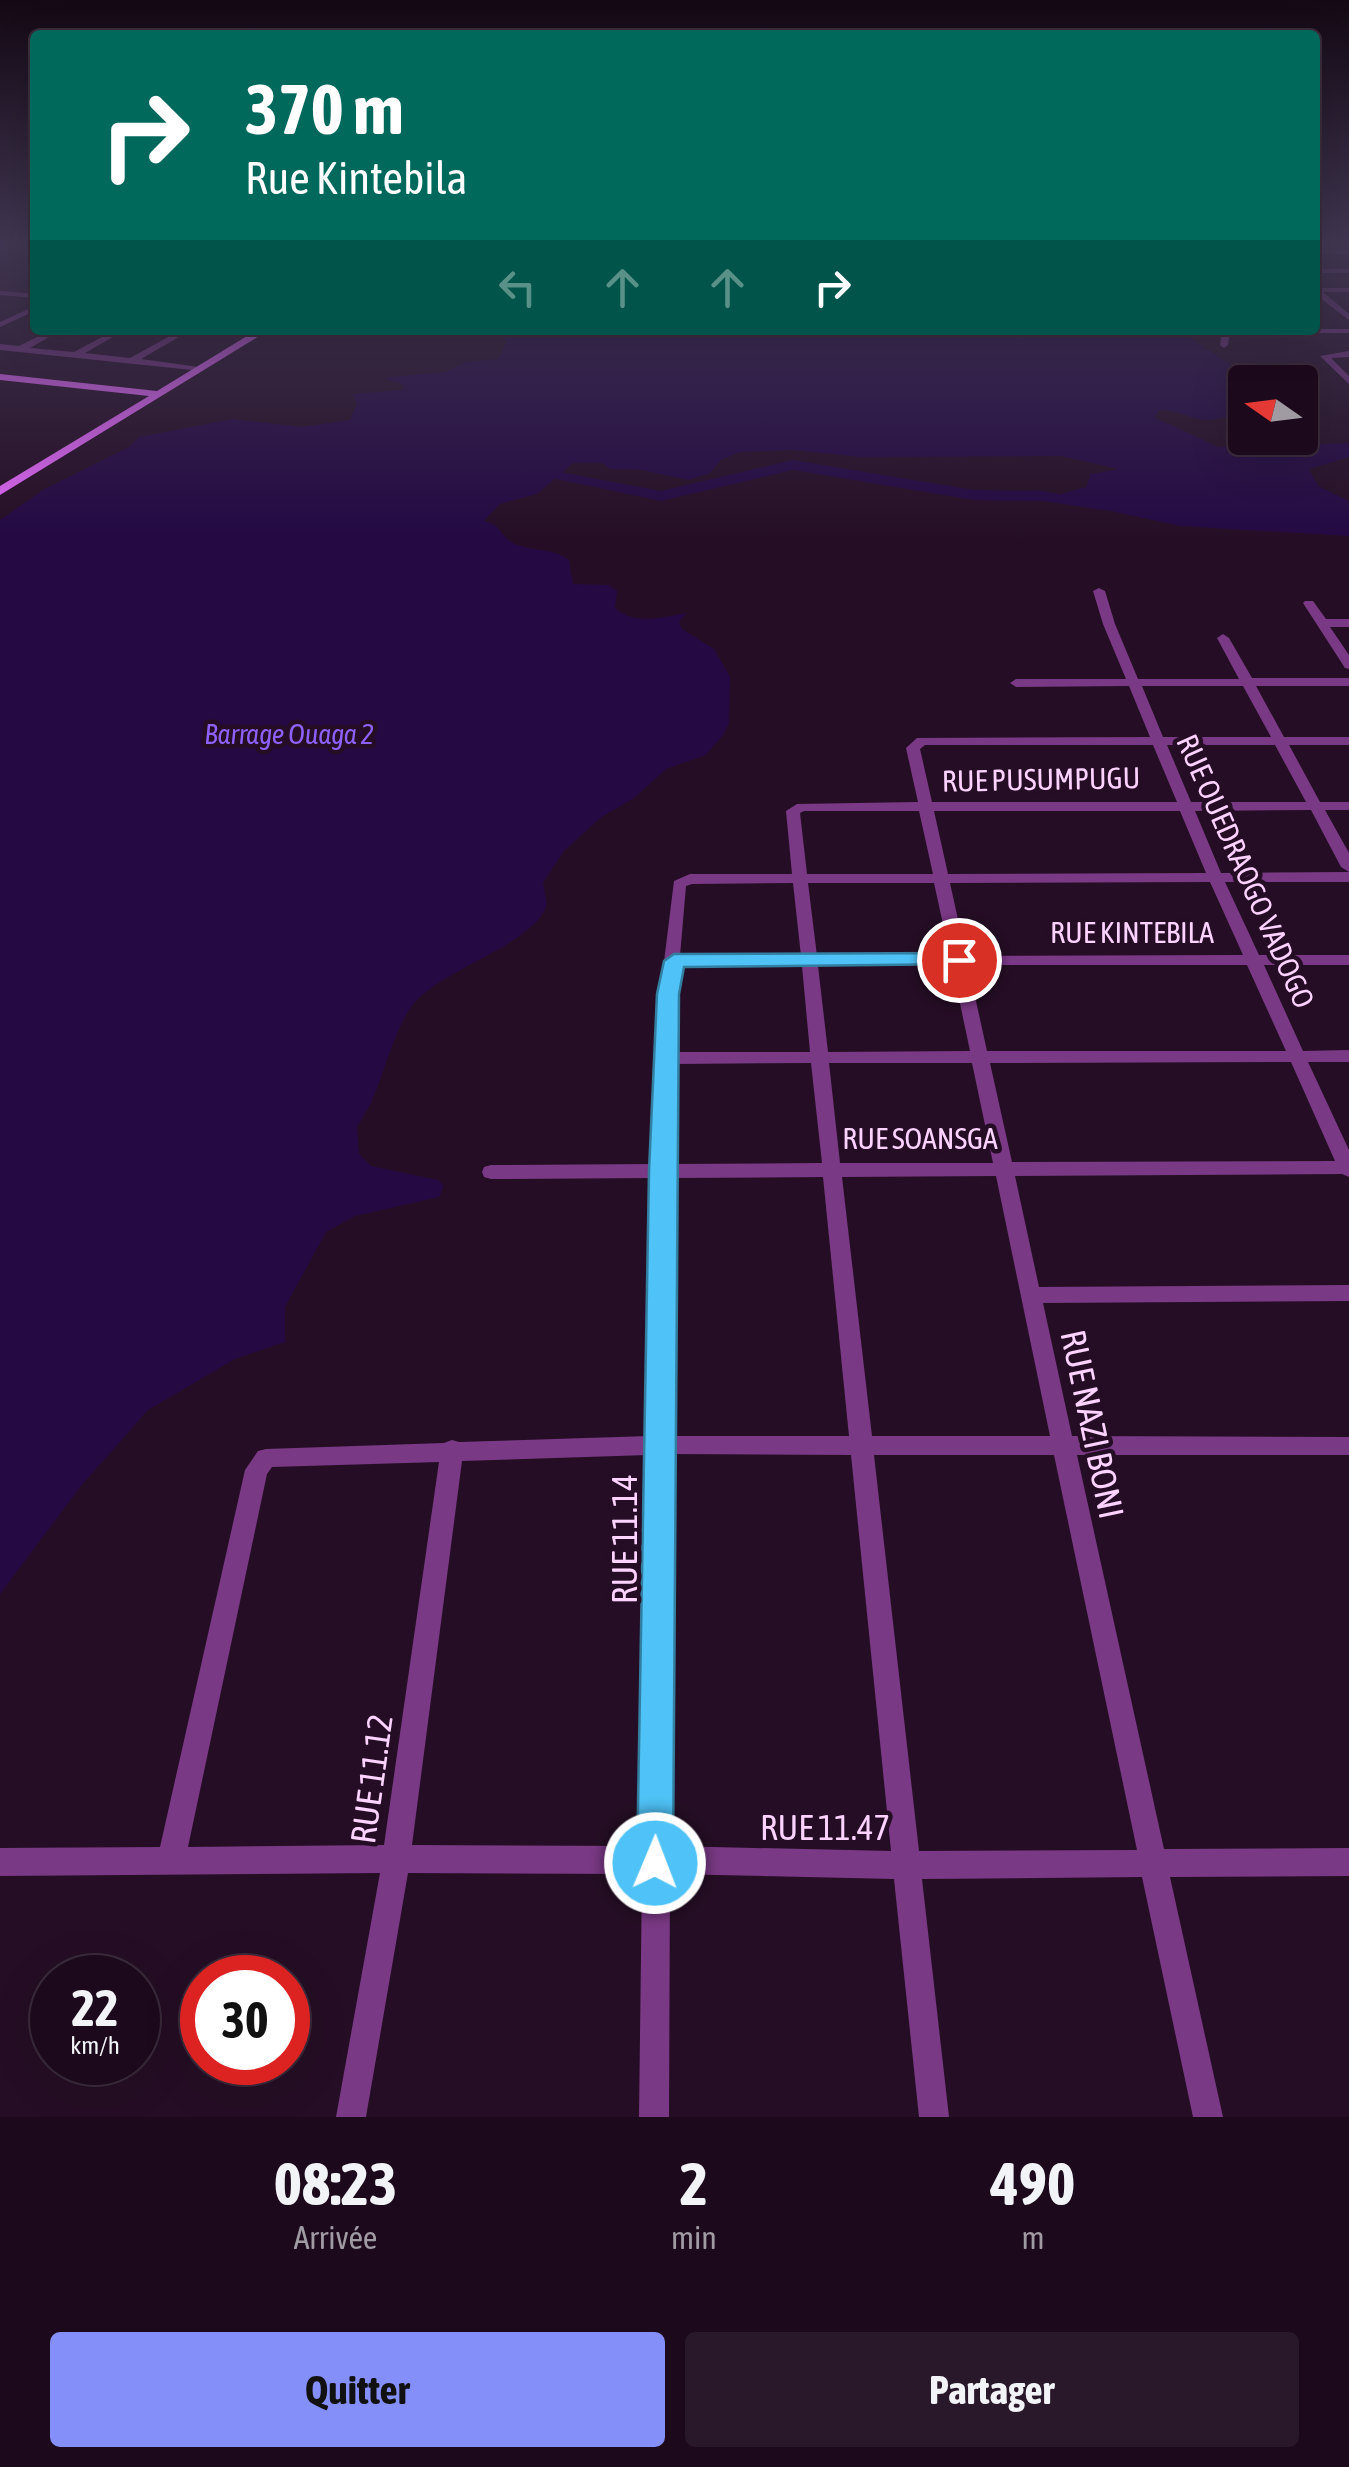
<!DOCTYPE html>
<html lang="fr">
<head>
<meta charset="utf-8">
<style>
  body { margin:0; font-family:"Asap Condensed",sans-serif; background:#291829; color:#f1f3f6; height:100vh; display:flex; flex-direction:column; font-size:38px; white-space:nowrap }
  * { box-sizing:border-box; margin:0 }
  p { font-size:32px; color:#a09aa3 }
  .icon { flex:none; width:55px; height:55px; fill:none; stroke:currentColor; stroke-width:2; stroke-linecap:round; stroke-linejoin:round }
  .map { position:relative; height:2117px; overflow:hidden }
  .panel { display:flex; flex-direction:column; background:#1c0a1c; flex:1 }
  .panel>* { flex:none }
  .hud { position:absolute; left:30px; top:30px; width:1290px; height:305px; border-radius:10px; box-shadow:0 10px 40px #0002,0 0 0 2px #3a2b3b; background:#00695c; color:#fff; overflow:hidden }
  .needle { width:65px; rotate:284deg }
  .controls { position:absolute; left:1228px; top:365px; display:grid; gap:20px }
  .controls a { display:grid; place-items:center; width:90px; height:90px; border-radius:10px; background:#1c0a1c; box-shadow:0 10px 40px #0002,0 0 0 2px #3a2b3b; font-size:50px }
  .speed { position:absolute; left:30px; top:1955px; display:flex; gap:20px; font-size:50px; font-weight:700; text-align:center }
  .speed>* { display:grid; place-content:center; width:130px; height:130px; border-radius:50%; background:#1c0a1c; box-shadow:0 10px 40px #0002,0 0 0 2px #3a2b3b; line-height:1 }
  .speed small { font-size:25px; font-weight:400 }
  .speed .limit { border:15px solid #d22; background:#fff; color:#111 }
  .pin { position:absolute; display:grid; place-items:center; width:85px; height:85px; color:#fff; margin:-42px; border:5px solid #fff; border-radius:50%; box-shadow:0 2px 10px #0007 }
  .me { position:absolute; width:110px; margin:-55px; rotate:1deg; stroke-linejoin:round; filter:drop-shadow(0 0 8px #0008) }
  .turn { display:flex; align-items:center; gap:35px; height:210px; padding:0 50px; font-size:45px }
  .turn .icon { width:130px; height:130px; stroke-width:2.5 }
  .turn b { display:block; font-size:70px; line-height:85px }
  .lanes { display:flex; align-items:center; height:95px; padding:0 50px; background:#0003; justify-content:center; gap:50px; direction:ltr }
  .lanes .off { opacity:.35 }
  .eta { display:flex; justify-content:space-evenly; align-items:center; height:170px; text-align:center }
  .eta b { font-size:60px; font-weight:700; line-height:70px }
  .cta { display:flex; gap:20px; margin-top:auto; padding:20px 50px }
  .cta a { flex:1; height:115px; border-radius:10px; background:#858ffa; color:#111; font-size:40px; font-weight:700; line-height:115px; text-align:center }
  .cta a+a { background:#291829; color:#f1f3f6 }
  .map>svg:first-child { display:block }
</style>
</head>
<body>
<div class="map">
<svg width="1349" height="2117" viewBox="0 0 1349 2117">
  <rect width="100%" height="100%" fill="#250e25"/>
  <!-- water -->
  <path fill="#240943" d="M 487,330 L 1179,330 L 1249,377 L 1250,382 L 1245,382 L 1245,419 C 1231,413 1220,420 1205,420 C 1189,419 1178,409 1159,410 L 1154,417 L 1218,447 L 1349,443 L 1349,457 L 1309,469 L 1318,486 L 1349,501 L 1349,536 L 1181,526 L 1064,501 L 1061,494 L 1086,487 L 1091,474 L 1119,469 L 1061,456 L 860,457 L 793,450 L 740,452 L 721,460 L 710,473 L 688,480 L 637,469 L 610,469 L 602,463 L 573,463 L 537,494 L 500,504 L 484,521 C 502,525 500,537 515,544 C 533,552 553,547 569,560 L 573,584 L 608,585 L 617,591 L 615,608 C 634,626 663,617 687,613 L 679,622 L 682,629 L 714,649 L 730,677 L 729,723 L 723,735 L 706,755 L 666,769 L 634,798 L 600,818 L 564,851 L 543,883 L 547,905 C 532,945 447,967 415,1002 C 397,1022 383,1076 371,1103 L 357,1127 L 359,1154 L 371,1166 L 438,1180 L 444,1186 L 439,1197 L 355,1216 L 326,1232 L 285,1307 L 285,1342 L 235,1359 L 148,1410 L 81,1486 L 0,1594 L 0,520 L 43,490 L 129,447 L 139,437 L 233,419 L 302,427 L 350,420 L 357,404 L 353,394 L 404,390 L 403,384 L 386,379 L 390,377 L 446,372 L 465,362 L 499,359 L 507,340 Z"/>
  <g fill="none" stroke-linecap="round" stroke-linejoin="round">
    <!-- river -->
    <path fill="#240943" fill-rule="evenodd" d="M 793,460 L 974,490 L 1044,491 L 1111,505 L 1102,510 L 1044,501 L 974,500 L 793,470 L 661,501 L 514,470 L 523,465 L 661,491 Z"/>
    <!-- street -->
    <path fill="#7a3985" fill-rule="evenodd" d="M 1315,250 L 1349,250 L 1349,254 L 1315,254 Z
      M 1315,269 L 1349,269 L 1349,273 L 1315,273 Z
      M 1315,288 L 1349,288 L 1349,292 L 1323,292 L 1349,314 L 1349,320 L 1315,294 Z
      M 0,291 L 35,294 L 35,298 L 0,295 Z
      M 35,306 L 35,311 L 0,327 L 0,322 Z
      M 1315,329 L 1349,329 L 1349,333 L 1271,333 L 1267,331 Z
      M 51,330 L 61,330 L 30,348 L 74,352 L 115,330 L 125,330 L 85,353 L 130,358 L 181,330 L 191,330 L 141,359 L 206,368 L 202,371 L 0,350 L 0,344 L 19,346 Z
      M 1222,330 L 1230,330 L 1228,345 L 1224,348 L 1220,345 Z
      M 1349,351 L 1349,357 L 1331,358 L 1349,376 L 1349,384 L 1320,356 Z
      M 1099,588 L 1105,591 L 1115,624 L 1138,679 L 1239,679 L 1217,638 L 1223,634 L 1229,638 L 1252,678 L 1349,678 L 1349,686 L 1256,686 L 1284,737 L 1349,737 L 1349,745 L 1289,745 L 1320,802 L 1349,802 L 1349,810 L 1325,810 L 1349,853 L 1349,872 L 1341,867 L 1311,810 L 1195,811 L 1221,873 L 1349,872 L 1349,882 L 1225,882 L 1259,955 L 1349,955 L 1349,965 L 1264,965 L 1303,1051 L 1349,1050 L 1349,1062 L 1308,1062 L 1349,1150 L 1349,1177 L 1342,1174 L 1015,1176 L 1039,1287 L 1349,1285 L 1349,1301 L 1043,1303 L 1072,1436 L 1349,1437 L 1349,1455 L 1077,1455 L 1164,1849 L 1349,1848 L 1349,1876 L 1170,1877 L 1223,2117 L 1193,2117 L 1142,1877 L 922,1879 L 949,2117 L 919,2117 L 894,1879 L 670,1874 L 669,2117 L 639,2117 L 642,1874 L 408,1873 L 366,2117 L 336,2117 L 380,1873 L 0,1876 L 0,1848 L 160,1847 L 245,1470 L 258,1451 L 266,1449 L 444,1443 L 452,1440 L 459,1442 L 649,1436 L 652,1178 L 491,1179 L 484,1177 L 482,1172 L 484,1167 L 491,1165 L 653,1164 L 660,994 L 674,881 L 690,874 L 792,874 L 786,811 L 797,804 L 918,802 L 906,748 L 917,738 L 1150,737 L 1129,686 L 1016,687 L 1010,683 L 1016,679 L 1126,679 L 1103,624 L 1093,591 ZM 1142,686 L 1243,686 L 1271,737 L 1163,737 ZM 925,745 L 1153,745 L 1177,802 L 932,802 L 920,749 ZM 1167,745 L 1275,745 L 1306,802 L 1191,802 ZM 804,811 L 919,811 L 933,874 L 807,874 L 800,813 ZM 934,811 L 1180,811 L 1206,873 L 948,874 ZM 1210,882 L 1243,955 L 966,956 L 950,883 ZM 793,883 L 801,956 L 680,956 L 686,886 L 692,884 ZM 808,883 L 934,883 L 950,956 L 817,956 ZM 952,965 L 970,1051 L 828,1052 L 818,966 ZM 968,965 L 1247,965 L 1286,1051 L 987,1051 ZM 679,966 L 802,966 L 810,1052 L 675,1052 ZM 1291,1062 L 1335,1161 L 1012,1162 L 990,1063 ZM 811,1063 L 822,1163 L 672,1164 L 674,1064 ZM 829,1063 L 972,1063 L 993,1163 L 840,1163 ZM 996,1176 L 1050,1436 L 872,1436 L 842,1177 ZM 823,1177 L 849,1436 L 671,1436 L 671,1178 ZM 671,1454 L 851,1455 L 891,1851 L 670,1846 ZM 648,1455 L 643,1846 L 412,1845 L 462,1461 ZM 874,1455 L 1054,1455 L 1137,1850 L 919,1851 ZM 439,1462 L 384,1845 L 188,1847 L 267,1474 L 272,1467 Z
      M 1305,601 L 1313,601 L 1326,619 L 1349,619 L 1349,627 L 1330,627 L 1349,655 L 1349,669 L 1345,668 L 1303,603 Z"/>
    <!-- secondary -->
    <path fill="#e86aff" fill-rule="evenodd" d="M 257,330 L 269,330 L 0,495 L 0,486 L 149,396 L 0,380 L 0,374 L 157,391 Z"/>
  </g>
  <!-- sky -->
  <linearGradient id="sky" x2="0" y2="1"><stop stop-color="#140814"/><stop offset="0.45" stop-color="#403651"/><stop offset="1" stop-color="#403651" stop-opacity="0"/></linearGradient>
  <rect width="1349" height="540" fill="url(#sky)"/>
  <!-- route -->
  <path fill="#4fc3f7" stroke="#337fa1" stroke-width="2.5" d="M 959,953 L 966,955 L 966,964 L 684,967 L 679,994 L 673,1863 L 668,1876 L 655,1881 L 642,1876 L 637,1863 L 649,1171 L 657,994 L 664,961 L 674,954 Z"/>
  <g text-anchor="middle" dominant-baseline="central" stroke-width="9" stroke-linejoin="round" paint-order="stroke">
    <!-- far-water labels -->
    <g font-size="28" font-style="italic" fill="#8e61ff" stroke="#250e25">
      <text x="289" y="734">Barrage Ouaga 2</text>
    </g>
    <!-- street labels -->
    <g font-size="30" fill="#fcd3ff" stroke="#250e25">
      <text transform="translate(1041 779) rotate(-1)">RUE PUSUMPUGU</text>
      <text transform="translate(1246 871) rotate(66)">RUE OUEDRAOGO VADOGO</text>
      <text x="1132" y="932">RUE KINTEBILA</text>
      <text x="920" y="1138">RUE SOANSGA</text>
    </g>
    <!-- near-street labels -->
    <g font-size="35" fill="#fcd3ff" stroke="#250e25">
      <text transform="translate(1093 1424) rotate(78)">RUE NAZI BONI</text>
      <text transform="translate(624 1539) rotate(-90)">RUE 11.14</text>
      <text transform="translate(371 1779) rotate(-82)">RUE 11.12</text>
      <text x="825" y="1827">RUE 11.47</text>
    </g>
  </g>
</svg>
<div class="controls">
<a><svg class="needle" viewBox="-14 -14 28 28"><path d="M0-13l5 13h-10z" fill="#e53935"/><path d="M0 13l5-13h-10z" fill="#a09aa3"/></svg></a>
</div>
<div class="speed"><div>22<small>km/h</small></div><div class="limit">30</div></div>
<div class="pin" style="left:959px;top:960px;background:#d93025"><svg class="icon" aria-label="arrive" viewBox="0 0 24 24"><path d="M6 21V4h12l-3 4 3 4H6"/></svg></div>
<svg class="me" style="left:655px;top:1863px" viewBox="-20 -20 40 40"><circle r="17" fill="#4fc3f7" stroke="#fff" stroke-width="3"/><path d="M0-11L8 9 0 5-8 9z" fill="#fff"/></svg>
<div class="hud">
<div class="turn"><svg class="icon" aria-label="right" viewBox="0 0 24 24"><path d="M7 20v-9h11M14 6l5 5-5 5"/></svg><div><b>370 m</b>Rue Kintebila</div></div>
<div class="lanes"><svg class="icon off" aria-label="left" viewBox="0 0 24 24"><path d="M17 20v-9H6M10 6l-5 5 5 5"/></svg><svg class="icon off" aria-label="ahead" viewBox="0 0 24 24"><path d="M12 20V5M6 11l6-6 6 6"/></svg><svg class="icon off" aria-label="ahead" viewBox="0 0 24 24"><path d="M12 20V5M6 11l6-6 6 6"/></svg><svg class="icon" aria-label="right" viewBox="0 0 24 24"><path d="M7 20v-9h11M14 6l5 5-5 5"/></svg></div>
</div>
</div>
<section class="panel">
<div class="eta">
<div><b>08:23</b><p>Arrivée</p></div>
<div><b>2</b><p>min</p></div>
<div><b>490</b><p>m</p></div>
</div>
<div class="cta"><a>Quitter</a><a>Partager</a></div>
</section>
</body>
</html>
